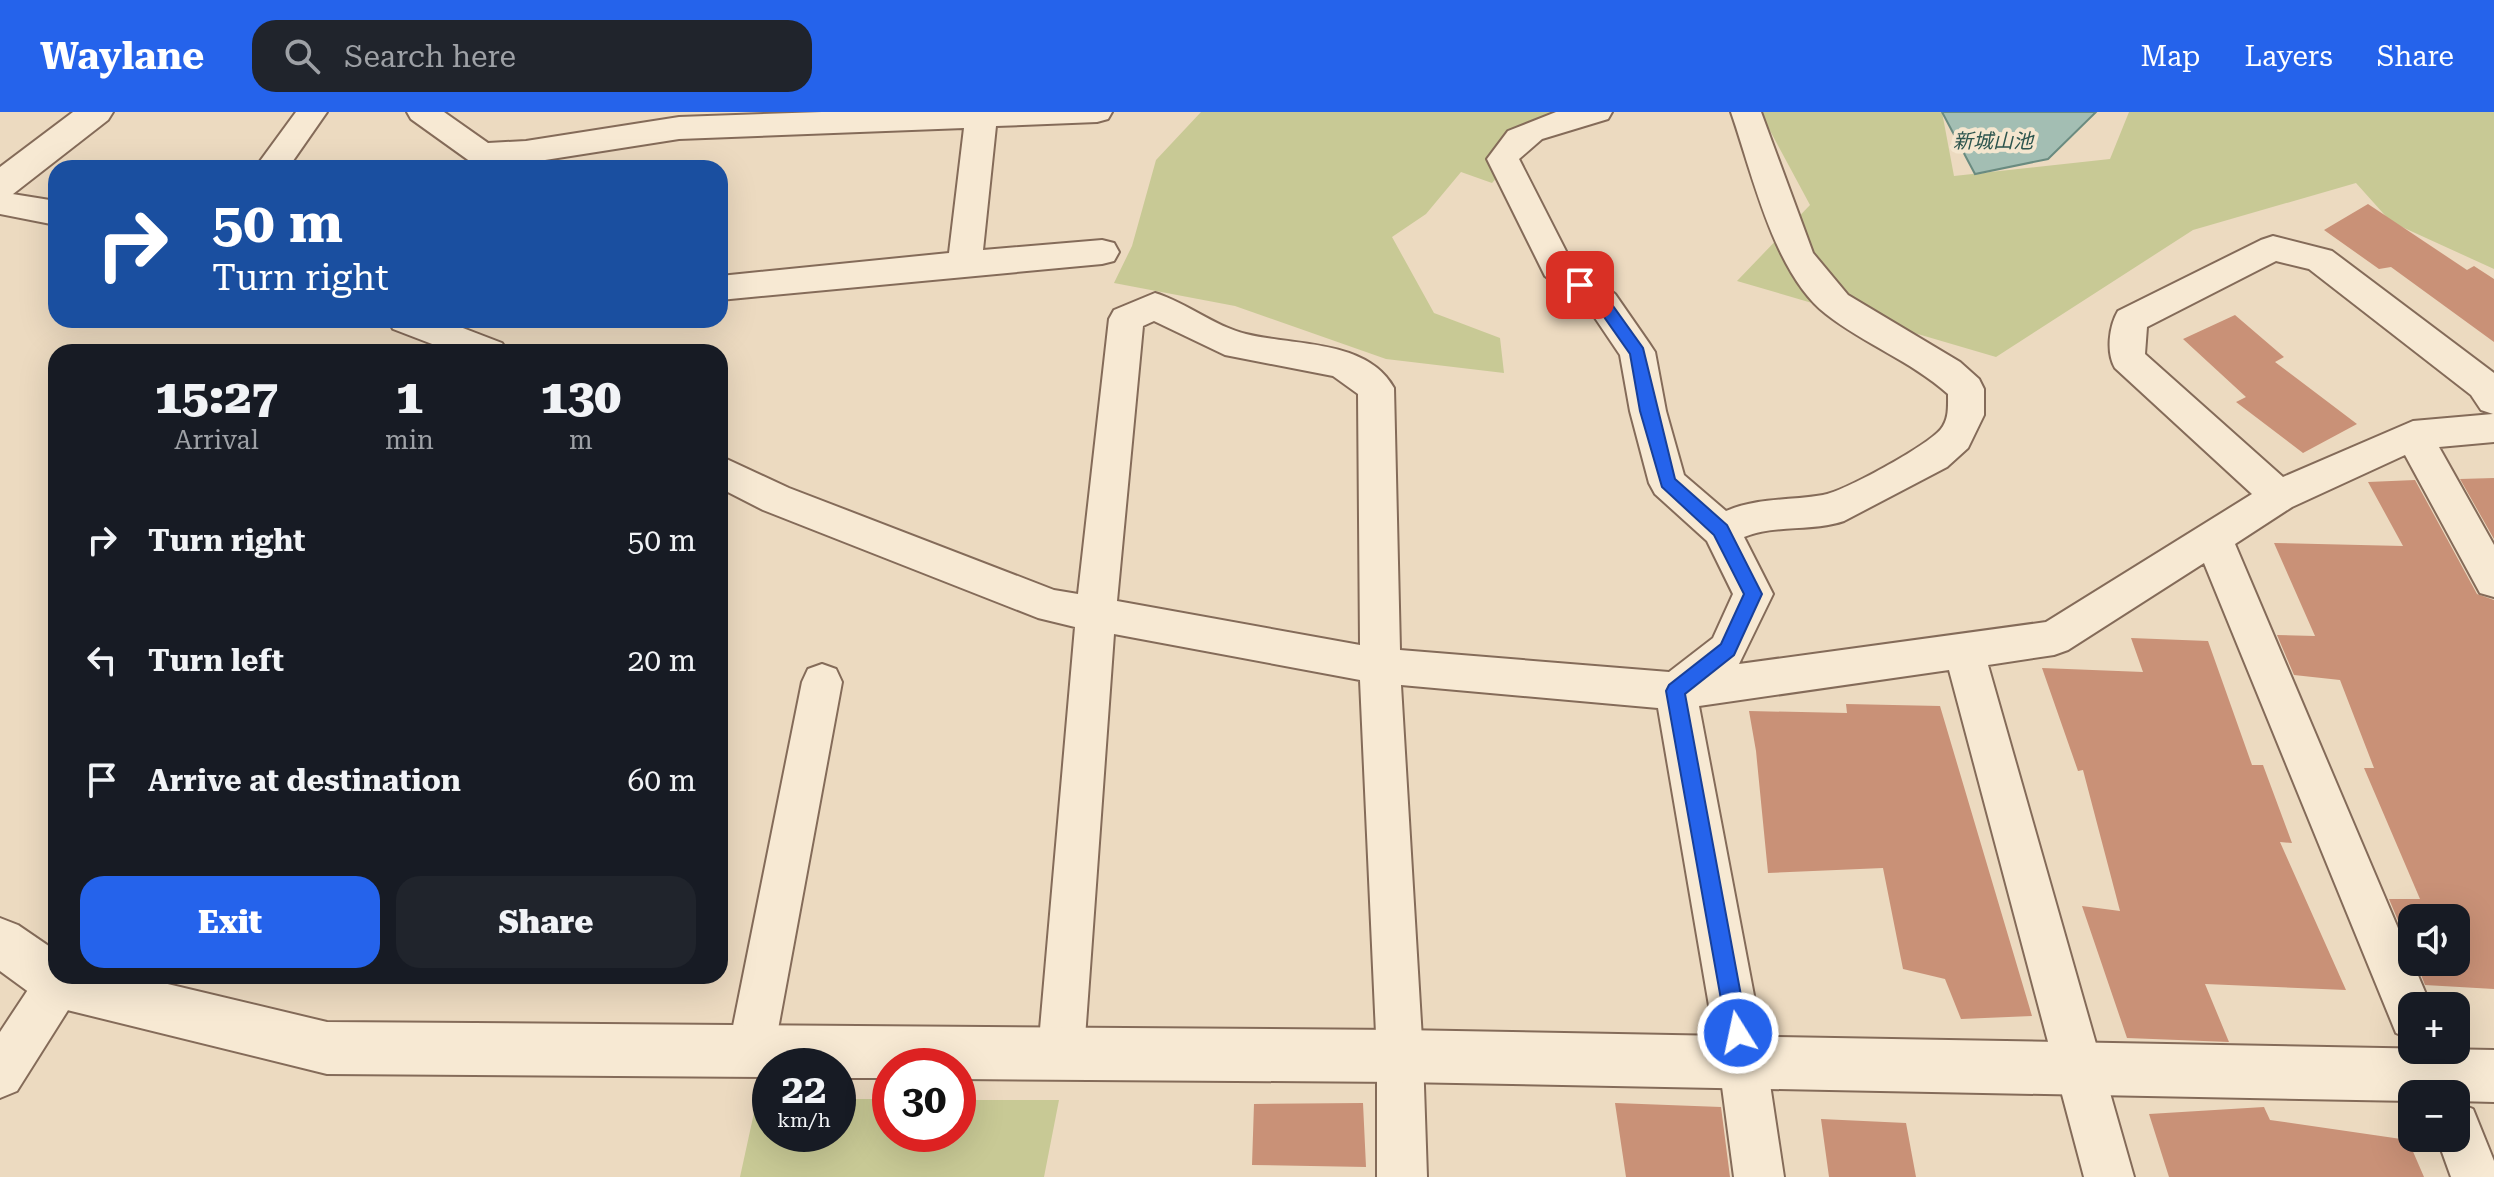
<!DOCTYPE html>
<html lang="en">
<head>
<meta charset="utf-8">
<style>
  body { margin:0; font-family:"Roboto Serif","Noto Sans JP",serif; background:#20242c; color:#f1f3f6; height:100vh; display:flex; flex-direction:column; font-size:30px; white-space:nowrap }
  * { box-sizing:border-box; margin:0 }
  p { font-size:26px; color:#9ea1a6 }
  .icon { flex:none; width:44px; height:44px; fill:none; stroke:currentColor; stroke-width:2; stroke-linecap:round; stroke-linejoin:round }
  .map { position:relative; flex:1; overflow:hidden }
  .panel { position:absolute; left:48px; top:232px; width:680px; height:640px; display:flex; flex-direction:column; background:#171b24; border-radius:24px; box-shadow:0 8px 32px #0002 }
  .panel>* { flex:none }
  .hud { position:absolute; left:48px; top:48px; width:680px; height:168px; border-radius:24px; box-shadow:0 8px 32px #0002; background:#1a4fa0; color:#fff; overflow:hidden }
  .controls { position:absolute; left:2398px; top:792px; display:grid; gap:16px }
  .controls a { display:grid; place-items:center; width:72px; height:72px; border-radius:16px; background:#171b24; box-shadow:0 8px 32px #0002; font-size:40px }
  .speed { position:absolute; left:752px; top:936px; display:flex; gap:16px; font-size:40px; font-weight:700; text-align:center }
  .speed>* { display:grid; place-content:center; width:104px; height:104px; border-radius:50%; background:#171b24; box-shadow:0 8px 32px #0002; line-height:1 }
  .speed small { font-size:20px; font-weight:400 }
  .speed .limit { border:12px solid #d22; background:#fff; color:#111 }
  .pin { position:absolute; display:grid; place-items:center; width:68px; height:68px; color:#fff; margin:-34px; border-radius:16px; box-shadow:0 4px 12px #0006 }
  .me { position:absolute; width:88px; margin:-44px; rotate:350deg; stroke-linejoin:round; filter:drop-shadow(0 0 6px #0008) }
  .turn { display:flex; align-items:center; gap:28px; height:168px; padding:0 32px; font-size:36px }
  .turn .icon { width:104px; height:104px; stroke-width:2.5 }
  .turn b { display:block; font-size:56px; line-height:68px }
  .eta { display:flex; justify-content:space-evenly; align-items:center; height:136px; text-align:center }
  .eta b { font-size:48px; font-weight:800; line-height:56px }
  .cta { display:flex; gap:16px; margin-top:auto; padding:16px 32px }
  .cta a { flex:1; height:92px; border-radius:24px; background:#2563eb; color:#fff; font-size:32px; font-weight:800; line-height:92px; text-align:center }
  .cta a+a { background:#20242c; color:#f1f3f6 }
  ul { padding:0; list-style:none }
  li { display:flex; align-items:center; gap:24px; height:120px; padding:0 32px }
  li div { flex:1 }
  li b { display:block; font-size:30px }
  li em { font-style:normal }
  header { display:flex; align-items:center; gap:48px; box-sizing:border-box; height:112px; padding:0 40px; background:#2563eb; color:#fff }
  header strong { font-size:38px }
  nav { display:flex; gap:44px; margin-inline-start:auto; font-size:28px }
  .search { width:560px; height:72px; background:#20242c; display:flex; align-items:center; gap:20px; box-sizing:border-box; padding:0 28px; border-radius:24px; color:#9ea1a6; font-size:30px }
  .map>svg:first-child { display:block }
</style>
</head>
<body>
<header>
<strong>Waylane</strong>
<div class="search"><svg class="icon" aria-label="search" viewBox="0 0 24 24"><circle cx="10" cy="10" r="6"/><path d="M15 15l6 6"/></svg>Search here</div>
<nav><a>Map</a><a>Layers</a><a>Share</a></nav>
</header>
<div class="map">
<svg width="2494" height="1065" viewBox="0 0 2494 1065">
  <rect width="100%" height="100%" fill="#ecdac0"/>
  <!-- green -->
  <path fill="#c8c995" d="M 1201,0 L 1556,0 L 1492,71 L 1461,60 L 1426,102 L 1392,125 L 1434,201 L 1500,226 L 1504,261 L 1386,247 L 1235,194 L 1114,171 L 1132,134 L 1156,48 Z
    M 1760,0 L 1942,0 L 1954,64 L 2110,47 L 2129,0 L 2494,0 L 2494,157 L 2391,110 L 2356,71 L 2193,118 L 1996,245 L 1737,169 L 1810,93 Z
    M 757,987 L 770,987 L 770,1022 L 838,1022 L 838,987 L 890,987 L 890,1022 L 958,1022 L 958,988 L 1059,988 L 1044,1065 L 740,1065 Z"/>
  <!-- water -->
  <path fill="#a3beb3" stroke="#6a8b80" stroke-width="2" d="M 1942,0 L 2096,0 L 2048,47 L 1975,62 Z"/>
  <!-- building -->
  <path fill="#c99177" d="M 2368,92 L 2467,158 L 2474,154 L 2494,167 L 2494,230 L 2391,155 L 2379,157 L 2324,118 Z
    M 2235,203 L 2284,245 L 2275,250 L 2357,312 L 2303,341 L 2236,290 L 2246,285 L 2183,227 Z
    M 2494,366 L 2494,427 L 2460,367 Z
    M 2415,368 L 2477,482 L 2494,488 L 2494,877 L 2425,873 L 2416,850 L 2456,850 L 2456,806 L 2412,806 L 2412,842 L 2389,787 L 2420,787 L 2364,656 L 2374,656 L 2340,568 L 2294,563 L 2277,523 L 2315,524 L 2274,431 L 2403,434 L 2368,370 Z
    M 2131,526 L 2208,529 L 2252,653 L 2263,653 L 2292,731 L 2280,730 L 2346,878 L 2205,872 L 2229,930 L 2127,926 L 2082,794 L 2120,799 L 2083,658 L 2078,659 L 2042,556 L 2143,560 Z
    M 1846,592 L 1940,594 L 2032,904 L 1961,907 L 1945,867 L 1903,857 L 1883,756 L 1768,761 L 1756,639 L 1749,599 L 1847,601 Z
    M 1363,991 L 1366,1055 L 1252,1053 L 1254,992 Z
    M 1615,991 L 1721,995 L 1730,1065 L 1626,1065 Z
    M 2264,995 L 2270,1008 L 2408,1028 L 2424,1065 L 2169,1065 L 2149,1002 Z
    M 1821,1007 L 1906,1011 L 1916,1065 L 1829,1065 Z"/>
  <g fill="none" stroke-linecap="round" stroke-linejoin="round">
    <defs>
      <path id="minor" d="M 296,0 L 327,0 L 288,56 L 255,56 Z
        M 407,0 L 444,0 L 488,31 L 526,29 L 679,5 L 822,0 L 1112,0 L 1108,7 L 1097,10 L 996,14 L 983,138 L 1102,128 L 1114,131 L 1119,140 L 1114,149 L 1102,152 L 720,188 L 720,164 L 949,141 L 964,16 L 679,27 L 526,51 L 482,53 L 471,50 L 411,7 Z
        M 1556,0 L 1612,0 L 1608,7 L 1542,27 L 1519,47 L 1570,147 L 1615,182 L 1649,231 L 1655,240 L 1666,299 L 1684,363 L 1726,399 C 1760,385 1788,389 1823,383 C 1843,380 1927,334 1941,317 C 1949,307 1948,295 1948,282 C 1911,249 1864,232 1826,202 C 1774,162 1752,60 1731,0 L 1761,0 L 1813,141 L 1848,183 L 1960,250 L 1979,267 L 1984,277 L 1984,303 L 1968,336 L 1947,355 L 1844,409 C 1812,420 1775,412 1744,425 L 1773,482 L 1739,552 L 2046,510 L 2252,382 L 2115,256 C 2106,241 2109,214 2118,199 L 2261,128 L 2273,124 L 2332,139 L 2494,261 L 2494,330 L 2439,335 L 2494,433 L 2494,485 L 2480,481 L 2405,343 L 2292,395 L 2235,432 L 2431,894 L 2412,894 L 2412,928 L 2396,921 L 2204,451 L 2068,538 L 2054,543 L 1988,553 L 2134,1065 L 2084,1065 L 1949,558 L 1699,594 L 1767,952 L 1784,1065 L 1734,1065 L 1719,952 L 1658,596 L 1401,573 L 1423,944 L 1427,1065 L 1377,1065 L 1377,944 L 1360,568 L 1114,522 L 1084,940 L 1078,957 L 1061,963 L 1044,957 L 1038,940 L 1075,515 L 1038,506 L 763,398 L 720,376 L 720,344 L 789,376 L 1054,478 L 1078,482 L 1109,207 L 1114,198 L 1155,181 C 1187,191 1214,214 1246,222 C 1293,234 1367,227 1394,276 L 1400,538 L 1669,560 L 1713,526 L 1733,482 L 1707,429 L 1655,382 L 1649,371 L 1630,299 L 1620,243 L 1591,200 L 1545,164 L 1487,47 L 1508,19 ZM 2276,149 L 2309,157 L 2471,283 L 2481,298 L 2493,302 L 2413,309 L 2283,365 L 2145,242 L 2147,215 ZM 1154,209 L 1225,243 L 1333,264 L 1358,282 L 1360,533 L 1117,489 L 1143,214 Z
        M 0,80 L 56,89 L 56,113 L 0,102 Z
        M 388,208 L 442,208 L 502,231 L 508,240 L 453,240 L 393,217 Z
        M 822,552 L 836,557 L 842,570 L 774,939 L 768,956 L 751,962 L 734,956 L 728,939 L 802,570 L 808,557 Z
        M 56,850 L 56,864 L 79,864 L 82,871 L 75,887 L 17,979 L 0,986 L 0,920 L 43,855 Z
        M 2456,990 L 2473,997 L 2494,1049 L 2494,1065 L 2451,1065 L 2437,1026 L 2456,1026 Z"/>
      <path id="tertiary" d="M 73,0 L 113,0 L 108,8 L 13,82 L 0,85 L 0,55 Z
        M 0,806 L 18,813 L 56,839 L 56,864 L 134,864 L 327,910 L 1400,918 L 2494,938 L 2494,990 L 2456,989 L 2456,982 L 2412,982 L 2412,989 L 1400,970 L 958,967 L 958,954 L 890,954 L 890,966 L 838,966 L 838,954 L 770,954 L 770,965 L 327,962 L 59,896 L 41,889 L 0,859 Z"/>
    </defs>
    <!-- minor casing -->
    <use href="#minor" stroke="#846b59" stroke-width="4"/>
    <!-- tertiary casing -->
    <use href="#tertiary" stroke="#846b59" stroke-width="4"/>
    <!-- minor -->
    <use href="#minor" fill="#f7e9d3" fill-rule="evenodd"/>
    <!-- tertiary -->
    <use href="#tertiary" fill="#f7e9d3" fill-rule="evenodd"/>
  </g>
  <!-- route -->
  <path fill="#2563eb" stroke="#184099" stroke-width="2" d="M 1580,167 L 1608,187 L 1643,236 L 1675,367 L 1727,413 L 1762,482 L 1734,543 L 1685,582 L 1748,921 L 1745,928 L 1738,931 L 1730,928 L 1727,921 L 1666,579 L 1669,573 L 1721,532 L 1744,482 L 1714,423 L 1662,375 L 1640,299 L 1630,242 L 1597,195 L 1574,177 L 1574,169 Z"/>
  <g text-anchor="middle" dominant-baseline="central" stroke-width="8" stroke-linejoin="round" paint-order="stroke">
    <!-- far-water labels -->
    <g font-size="20" font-style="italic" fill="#2c544d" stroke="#f4e6cf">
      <text x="1993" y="29">新城山池</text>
    </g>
  </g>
</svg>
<div class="controls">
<a><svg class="icon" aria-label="sound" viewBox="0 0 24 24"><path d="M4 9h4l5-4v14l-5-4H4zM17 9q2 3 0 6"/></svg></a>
<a>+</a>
<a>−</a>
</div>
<div class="speed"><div>22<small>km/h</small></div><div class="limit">30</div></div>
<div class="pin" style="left:1580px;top:173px;background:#d93025"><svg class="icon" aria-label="arrive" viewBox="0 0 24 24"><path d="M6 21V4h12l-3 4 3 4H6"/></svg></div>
<svg class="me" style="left:1738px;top:921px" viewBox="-20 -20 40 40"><circle r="17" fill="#2563eb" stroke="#fff" stroke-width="3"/><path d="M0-11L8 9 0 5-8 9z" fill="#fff"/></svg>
<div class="hud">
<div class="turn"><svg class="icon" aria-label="right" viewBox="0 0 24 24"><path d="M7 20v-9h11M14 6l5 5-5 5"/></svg><div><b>50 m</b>Turn right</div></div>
</div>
<section class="panel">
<div class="eta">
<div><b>15:27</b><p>Arrival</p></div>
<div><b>1</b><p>min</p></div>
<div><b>130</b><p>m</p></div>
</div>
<ul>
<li><svg class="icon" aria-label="right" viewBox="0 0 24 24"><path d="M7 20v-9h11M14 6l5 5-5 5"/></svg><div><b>Turn right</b></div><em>50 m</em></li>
<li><svg class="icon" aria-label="left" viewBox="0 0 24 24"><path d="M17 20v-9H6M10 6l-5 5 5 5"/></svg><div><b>Turn left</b></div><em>20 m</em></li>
<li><svg class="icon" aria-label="arrive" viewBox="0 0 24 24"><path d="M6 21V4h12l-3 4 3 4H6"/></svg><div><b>Arrive at destination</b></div><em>60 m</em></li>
</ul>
<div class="cta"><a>Exit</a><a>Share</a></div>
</section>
</div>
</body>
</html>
